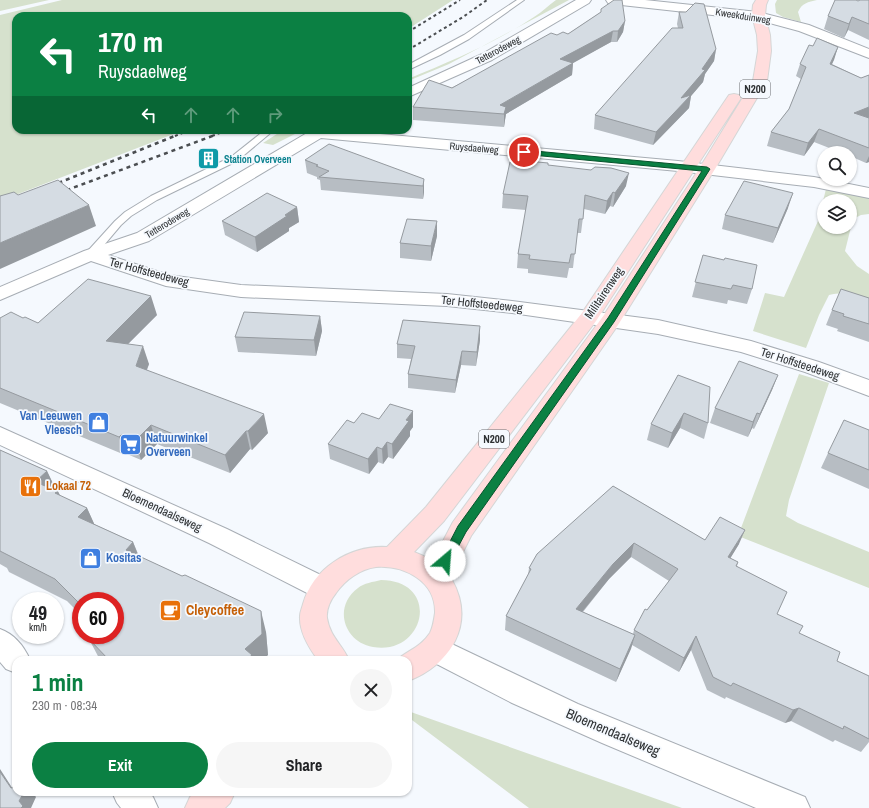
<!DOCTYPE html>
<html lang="en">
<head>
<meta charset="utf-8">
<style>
  body { margin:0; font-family:"Archivo Narrow",sans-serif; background:#f6f6f6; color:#202124; height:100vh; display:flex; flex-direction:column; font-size:15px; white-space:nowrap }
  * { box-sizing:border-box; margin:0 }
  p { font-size:13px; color:#757577 }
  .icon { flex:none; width:22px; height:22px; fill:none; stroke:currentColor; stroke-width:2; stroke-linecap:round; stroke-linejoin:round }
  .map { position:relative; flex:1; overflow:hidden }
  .drawer { position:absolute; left:12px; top:656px; width:400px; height:140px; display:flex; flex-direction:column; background:#fff; border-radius:12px; box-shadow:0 1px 3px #0004 }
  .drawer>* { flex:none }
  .hud { position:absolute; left:12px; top:12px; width:400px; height:122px; border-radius:12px; box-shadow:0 1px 3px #0004; background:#0b8043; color:#fff; overflow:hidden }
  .fabs { position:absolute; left:817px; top:146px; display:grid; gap:8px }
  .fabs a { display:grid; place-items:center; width:40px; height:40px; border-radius:50%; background:#fff; box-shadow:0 1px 3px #0004; font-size:20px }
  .speed { position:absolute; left:12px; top:592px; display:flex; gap:8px; font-size:20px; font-weight:700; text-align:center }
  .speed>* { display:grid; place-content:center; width:52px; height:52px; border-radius:50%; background:#fff; box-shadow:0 1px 3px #0004; line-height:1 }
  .speed small { font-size:10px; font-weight:400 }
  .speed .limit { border:6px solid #d22; background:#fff; color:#111 }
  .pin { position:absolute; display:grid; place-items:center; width:34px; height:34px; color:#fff; margin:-17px; border:2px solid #fff; border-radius:50%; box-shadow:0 1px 4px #0007 }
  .me { position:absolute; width:44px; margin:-22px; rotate:27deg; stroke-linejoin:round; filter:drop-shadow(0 0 3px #0008) }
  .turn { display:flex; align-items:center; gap:14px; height:84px; padding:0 20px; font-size:18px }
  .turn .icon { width:52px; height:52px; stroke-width:2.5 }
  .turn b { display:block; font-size:28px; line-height:34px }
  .lanes { display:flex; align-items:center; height:38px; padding:0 20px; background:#0003; justify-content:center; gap:20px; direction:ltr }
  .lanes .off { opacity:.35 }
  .round { display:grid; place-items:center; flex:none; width:42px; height:42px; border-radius:21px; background:#f6f6f6 }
  .summary { display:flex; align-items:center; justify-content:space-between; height:68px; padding:0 20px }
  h1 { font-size:24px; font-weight:800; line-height:30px; color:#0b8043 }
  .primary-button { display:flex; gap:8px; margin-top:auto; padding:8px 20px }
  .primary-button a { flex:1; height:46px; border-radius:24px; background:#0b8043; color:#fff; font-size:16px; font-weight:800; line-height:46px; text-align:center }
  .primary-button a+a { background:#f6f6f6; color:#202124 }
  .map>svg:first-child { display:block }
</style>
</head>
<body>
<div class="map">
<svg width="869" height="808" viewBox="0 0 869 808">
  <rect width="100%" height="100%" fill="#f5f9fe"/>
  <!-- green -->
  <path fill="#d6e1cd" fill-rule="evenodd" d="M 0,0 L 49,0 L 0,11 Z
    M 62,0 L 453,0 L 408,29 L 408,16 L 16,16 L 16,130 L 184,130 L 0,201 L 0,15 Z
    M 556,0 L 569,0 L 449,64 L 408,81 L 408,79 C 451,61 495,43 534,17 C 542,12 549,5 556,0 Z
    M 777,0 L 817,0 C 808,2 802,3 798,12 L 801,22 L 783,17 L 776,13 L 775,4 Z
    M 283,130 L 303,130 L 273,145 L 263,143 Z
    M 826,189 L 869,198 L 869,214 L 861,215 L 853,219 L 845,251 L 857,266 L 869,274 L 869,299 C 855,294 843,292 829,295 L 819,315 L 806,348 L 753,331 L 765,293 L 784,297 L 818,221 ZM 824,201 L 850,201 L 850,227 L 824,227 Z
    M 799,374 L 829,383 L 789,500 L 786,516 L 798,523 L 869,552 L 869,588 L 738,536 Z
    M 381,580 C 442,581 425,656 373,647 C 343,642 333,606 358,588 C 364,583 373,582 381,580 Z
    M 408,711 L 682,808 L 529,808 L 408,717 Z"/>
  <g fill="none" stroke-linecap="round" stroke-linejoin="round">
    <defs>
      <path id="service" d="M 517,0 L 524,0 L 469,39 L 440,55 L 408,70 L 408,65 L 464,35 Z
        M 265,130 L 274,130 L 237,161 L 157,200 L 131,216 L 121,225 L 94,257 L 86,257 L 85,255 L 86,253 L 115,221 L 125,212 L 151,196 L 231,157 Z"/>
      <path id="minor" d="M 576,0 L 591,0 L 589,3 L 492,60 L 408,97 L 408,88 L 482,54 Z
        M 606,0 L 645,0 L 758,12 L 809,25 L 869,49 L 869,58 L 799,31 L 758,20 L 612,4 L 608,3 Z
        M 312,130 L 336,130 L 678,161 L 814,177 L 869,188 L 869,198 L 814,187 L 678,171 L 321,138 L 149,241 L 108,255 L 169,275 L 241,285 L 447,294 L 512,301 L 658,320 L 751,341 L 819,362 L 869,380 L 869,396 L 805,372 L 741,352 L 658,334 L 512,313 L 447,306 L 241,297 L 166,286 L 91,261 L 0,300 L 0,287 L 84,251 L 137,233 Z
        M 0,629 C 14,634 24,646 30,660 L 16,660 L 16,673 L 6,669 L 0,662 Z
        M 112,792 L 149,792 L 153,797 L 158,808 L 121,808 L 117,803 Z"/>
      <path id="tertiary" d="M 0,427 L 227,529 L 331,580 L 335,588 L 331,596 L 322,599 L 313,596 L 209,543 L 0,445 Z
        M 435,636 L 578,704 L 805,797 L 810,808 L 756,808 L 602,743 L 512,703 L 425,658 L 421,649 L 425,640 Z"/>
      <path id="primary" d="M 756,0 L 768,0 L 766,5 L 765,15 L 770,35 L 771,51 L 767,81 L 715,169 L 618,325 L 471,536 L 458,562 L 452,580 C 476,623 451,665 408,681 L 408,660 L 397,660 C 408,650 420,648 430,633 C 433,627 434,620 435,613 C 436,581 404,565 376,567 C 360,569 345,580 336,593 C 331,599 326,609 327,618 C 330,637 342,644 349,660 L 318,660 C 309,648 299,632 300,616 C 300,612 302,608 303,604 C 313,568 350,545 387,547 L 426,507 L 582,313 L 729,95 L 734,94 L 739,95 L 741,98 L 596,321 L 444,521 L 414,552 L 433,560 L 453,522 L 604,315 L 699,169 L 753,81 L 758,51 L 757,35 L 752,15 L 753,5 Z
        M 195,792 L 235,792 L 230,803 L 225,808 L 185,808 L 190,797 Z"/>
    </defs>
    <!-- service casing -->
    <use href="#service" stroke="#a7adb4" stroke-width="2"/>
    <!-- minor casing -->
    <use href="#minor" stroke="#a7adb4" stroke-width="2"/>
    <!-- tertiary casing -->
    <use href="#tertiary" stroke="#a7adb4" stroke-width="2"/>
    <!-- primary casing -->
    <use href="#primary" stroke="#d5d6d6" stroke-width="2"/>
    <!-- service -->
    <use href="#service" fill="#fff" fill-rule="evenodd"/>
    <!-- minor -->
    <use href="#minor" fill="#fff" fill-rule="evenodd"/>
    <!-- tertiary -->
    <use href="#tertiary" fill="#fff" fill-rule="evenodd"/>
    <!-- primary -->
    <use href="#primary" fill="#fdd" fill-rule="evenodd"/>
    <!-- rail-far1 -->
    <path stroke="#4b4e51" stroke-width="2" stroke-dasharray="3 3" stroke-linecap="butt" d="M 408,32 L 460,0
      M 408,50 L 463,17 L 487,0
      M 175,136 L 190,130
      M 212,136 L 228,130"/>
    <!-- rail -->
    <path stroke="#4b4e51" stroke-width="2.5" stroke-dasharray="4 4" stroke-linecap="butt" d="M 51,186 L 177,135
      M 59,193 L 215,135"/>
  </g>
  <!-- wall -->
  <path fill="#b7bdc3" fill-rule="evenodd" d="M 869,0 L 869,40 L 848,30 L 844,38 L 824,29 L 828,16 L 858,1 Z
    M 601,9 L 625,21 L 623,32 L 617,42 L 611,42 L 572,63 L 573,63 L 572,75 L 506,114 L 505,120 L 504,127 L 413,120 L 413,107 L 557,35 L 568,34 L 601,12 Z
    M 679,12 L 716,49 L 714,61 L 705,74 L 703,82 L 691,96 L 689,108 L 653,145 L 594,129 L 595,115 L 678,28 L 677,24 Z
    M 838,47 L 832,64 L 861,78 L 869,75 L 869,162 L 866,163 L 850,156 L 850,153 L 842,153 L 814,142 L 804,156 L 767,146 L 771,132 L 789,109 L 801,79 L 796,76 L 800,64 Z
    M 305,160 L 424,179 L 424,192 L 423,199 L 321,190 L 320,180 L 317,179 L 317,177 L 307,173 Z
    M 548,165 L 626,186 L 613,207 L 610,206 L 605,214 L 584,209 L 581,233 L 577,233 L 573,268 L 569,268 L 567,278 L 528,273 L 528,269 L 517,268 L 518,254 L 526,210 L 502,208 L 503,194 Z
    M 297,207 L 299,222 L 289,228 L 289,231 L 257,252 L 225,235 L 222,221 Z
    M 788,208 L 773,243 L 722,229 L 725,215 Z
    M 437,236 L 431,261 L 400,258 L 400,243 Z
    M 703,255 L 752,289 L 747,304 L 728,300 L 727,304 L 692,297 Z
    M 869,298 L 869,342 L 837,331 L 838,329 L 826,325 L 832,310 Z
    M 157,315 L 128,344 L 149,364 L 147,370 L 268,433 L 252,450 L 250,449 L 230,473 L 157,444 L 141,460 L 127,454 L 125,455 L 0,403 L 0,318 L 23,318 L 38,323 Z
    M 320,316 L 322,331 L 316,356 L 238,352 L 235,337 Z
    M 480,340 L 476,366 L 461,365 L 455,393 L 408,388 L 408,374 L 411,359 L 397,358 L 397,344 Z
    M 678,375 L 708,423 L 704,439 L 680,428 L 668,448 L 647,440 L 651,424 Z
    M 778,375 L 772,390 L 754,429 L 752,428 L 748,437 L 710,423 L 715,408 Z
    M 379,419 L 413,427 L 410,431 L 410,436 L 393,459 L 388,457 L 383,464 L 378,462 L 369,474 L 330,459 L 328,444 Z
    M 869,430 L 869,489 L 821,468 L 828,453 Z
    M 0,450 L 47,471 L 56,490 L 60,496 L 87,508 L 94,524 L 133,542 L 139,556 L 266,632 L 268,655 L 262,660 L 100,660 L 89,639 L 115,635 L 81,601 L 81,615 L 67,601 L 9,572 L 7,568 L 0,564 Z
    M 613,486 L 705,540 L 739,544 L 730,558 L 738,562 L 737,566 L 777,614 L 799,633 L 837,661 L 869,676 L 869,742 L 861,752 L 835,740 L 833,742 L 791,721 L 785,723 L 726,697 L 725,699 L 707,690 L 691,650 L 679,672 L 632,645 L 616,682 L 505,630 L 506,616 L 528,575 L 529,568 ZM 631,557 L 669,581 L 647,610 L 634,630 L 633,634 L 583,612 L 609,579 Z"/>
  <!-- shaded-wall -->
  <path fill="#959a9f" d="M 852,17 L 848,30 L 844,38 L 849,24 Z
    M 625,21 L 623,32 L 617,42 L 618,31 Z
    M 613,31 L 611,42 L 559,71 L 560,59 Z
    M 838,47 L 834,60 L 826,76 L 830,64 Z
    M 716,49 L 714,61 L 705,74 L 703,82 L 691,96 L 689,108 L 653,145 L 656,132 Z
    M 573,63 L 572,75 L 506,114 L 505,120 L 504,127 L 504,114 L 500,105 Z
    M 869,107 L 869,118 L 854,113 Z
    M 819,129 L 814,142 L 804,156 L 808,143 Z
    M 869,156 L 869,162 L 866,163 Z
    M 629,173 L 626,186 L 613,207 L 615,193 Z
    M 424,179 L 424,192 L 423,199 L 423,186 Z
    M 613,192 L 610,206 L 605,214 L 607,201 Z
    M 793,193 L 788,208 L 773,243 L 778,228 Z
    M 89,205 L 96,226 L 0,269 L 0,243 Z
    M 297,207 L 299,222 L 289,228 L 289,231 L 257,252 L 255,237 L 285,215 Z
    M 437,221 L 437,236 L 431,261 L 431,246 Z
    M 151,296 L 157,315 L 112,360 L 106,341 Z
    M 320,316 L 322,331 L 316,356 L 314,340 Z
    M 480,326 L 480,340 L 476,366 L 477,352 Z
    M 143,346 L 149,364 L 141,384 L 136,366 Z
    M 462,351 L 461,365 L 455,393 L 456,380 Z
    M 778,375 L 772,390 L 754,429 L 760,414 Z
    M 413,411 L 413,427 L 410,431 L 410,436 L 393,459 L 392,444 L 406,420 Z
    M 684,413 L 680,428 L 668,448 L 672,433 Z
    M 757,413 L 752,428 L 748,437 L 753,422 Z
    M 264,414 L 268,433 L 252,450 L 248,431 Z
    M 151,425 L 157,444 L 141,460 L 135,441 Z
    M 246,431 L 250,449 L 230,473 L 225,455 Z
    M 121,435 L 127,454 L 125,455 L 119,437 Z
    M 387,442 L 388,457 L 383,464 L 382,449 Z
    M 377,447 L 378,462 L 369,474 L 368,459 Z
    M 47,471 L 57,492 L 58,491 L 68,513 L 35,482 Z
    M 87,508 L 97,530 L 78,517 Z
    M 745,530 L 739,544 L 722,572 L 728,557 Z
    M 133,542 L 142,565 L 126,550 Z
    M 634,543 L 631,557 L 609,579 L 573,623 L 576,609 L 613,564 Z
    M 261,611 L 266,632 L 268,655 L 262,660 L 246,660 L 245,649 Z
    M 635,635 L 631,649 L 616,682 L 620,669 Z
    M 696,636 L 691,650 L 679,672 L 684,658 Z
    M 799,708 L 791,721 L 785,723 L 793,710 Z
    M 0,769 L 20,800 L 11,788 L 0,772 Z
    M 24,792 L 32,792 L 36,797 L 31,808 L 21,808 L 19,801 Z"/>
  <!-- building -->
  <path fill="#d5dce3" stroke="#959a9f" d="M 614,0 L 622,0 L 625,21 L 618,31 L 613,31 L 560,59 L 573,63 L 500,105 L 506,107 L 504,114 L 413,107 L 429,80 L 452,88 L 551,33 L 557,35 L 563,32 L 568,34 L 601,12 L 601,9 Z
    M 835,0 L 856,0 L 858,1 L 860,0 L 869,0 L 869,24 L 852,17 L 849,24 L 828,16 Z
    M 695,3 L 704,4 L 716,49 L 702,69 L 705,70 L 681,98 L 691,95 L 656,132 L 595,115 L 672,28 L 683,28 L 679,12 L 686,12 Z
    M 817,38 L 838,47 L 830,64 L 861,78 L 869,75 L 869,107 L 854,113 L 869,118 L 869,148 L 819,129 L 808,143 L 771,132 L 789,109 L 806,67 L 800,64 L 809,45 L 813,46 Z
    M 329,144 L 424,179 L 423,186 L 319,177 L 329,171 L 316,166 L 318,165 L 305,160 Z
    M 517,160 L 548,163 L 548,165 L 591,170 L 595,167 L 611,168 L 629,173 L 615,193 L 613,192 L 607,201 L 585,195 L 583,219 L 579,219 L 575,254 L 571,254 L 569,263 L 529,259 L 530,255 L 518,254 L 528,196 L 503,194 L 510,162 L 517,162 Z
    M 58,180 L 89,205 L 0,243 L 0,196 L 14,192 L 18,195 Z
    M 744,181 L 793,193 L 778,228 L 725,215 Z
    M 267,193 L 297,207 L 285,215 L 287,216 L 255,237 L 222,221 Z
    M 407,219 L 437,221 L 431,246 L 400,243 Z
    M 703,255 L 724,260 L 725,258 L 757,265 L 752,289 L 733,285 L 731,289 L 695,282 Z
    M 88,279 L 151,296 L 106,341 L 143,346 L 136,366 L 264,414 L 248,431 L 246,431 L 225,455 L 151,425 L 135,441 L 121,435 L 119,437 L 0,388 L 0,318 L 11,312 L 23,318 L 25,317 L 38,323 Z
    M 841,289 L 869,298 L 869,324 L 843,316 L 844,314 L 832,310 Z
    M 244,312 L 320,316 L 314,340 L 235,337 Z
    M 403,320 L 480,326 L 477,352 L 462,351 L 456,380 L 408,374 L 415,346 L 397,344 Z
    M 739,361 L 778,375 L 760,414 L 757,413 L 753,422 L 715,408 Z
    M 678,375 L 710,387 L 708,423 L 684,413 L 672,433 L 651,424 Z
    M 390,404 L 413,411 L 406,420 L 409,421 L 392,444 L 387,442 L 382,449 L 377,447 L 368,459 L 328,444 L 347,420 L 354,423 L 362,413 L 379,419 Z
    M 844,420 L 869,430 L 869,470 L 828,453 Z
    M 0,450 L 47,471 L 35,482 L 58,491 L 55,493 L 87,508 L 78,517 L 133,542 L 126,550 L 182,576 L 185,575 L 261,611 L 262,634 L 245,649 L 252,655 L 246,660 L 109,660 L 89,639 L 90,635 L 115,635 L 115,601 L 81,601 L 81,605 L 55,579 L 0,551 Z
    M 613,486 L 705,540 L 720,517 L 745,530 L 728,557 L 738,562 L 736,566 L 787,592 L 777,614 L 803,626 L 799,633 L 840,652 L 837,661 L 869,676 L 869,739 L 844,726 L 843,729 L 799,708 L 793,710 L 733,683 L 731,686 L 713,677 L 696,636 L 684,658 L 634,630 L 645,609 L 647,610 L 678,569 L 634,543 L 613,564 L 576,609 L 635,635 L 620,669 L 506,616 L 531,569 L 529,568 L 537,554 Z
    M 0,772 L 11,788 L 16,787 L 16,792 L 24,792 L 19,801 L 23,806 L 21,808 L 0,808 Z"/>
  <!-- route -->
  <path fill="#0b8043" stroke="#07532c" d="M 524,150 L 707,167 L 710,169 L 614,322 L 466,532 L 449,564 L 445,566 L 441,564 L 440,561 L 458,526 L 608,318 L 702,171 L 521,154 L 520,152 Z"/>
  <!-- icons -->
  <defs>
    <symbol id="building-square" viewBox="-11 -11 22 22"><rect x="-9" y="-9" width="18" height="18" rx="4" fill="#0f9aa8" stroke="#f5f9fe"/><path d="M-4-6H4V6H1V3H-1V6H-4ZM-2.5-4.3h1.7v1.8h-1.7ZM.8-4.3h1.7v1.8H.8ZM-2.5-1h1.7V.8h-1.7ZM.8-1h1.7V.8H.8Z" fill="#fff"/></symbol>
    <symbol id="shop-square" viewBox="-11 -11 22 22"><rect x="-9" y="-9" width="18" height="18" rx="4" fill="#3f7fe0" stroke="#f5f9fe"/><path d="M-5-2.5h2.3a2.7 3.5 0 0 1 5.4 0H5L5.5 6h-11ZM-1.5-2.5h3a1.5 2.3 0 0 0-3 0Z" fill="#fff"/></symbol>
    <symbol id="supermarket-square" viewBox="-11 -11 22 22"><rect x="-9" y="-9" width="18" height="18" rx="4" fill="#3f7fe0" stroke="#f5f9fe"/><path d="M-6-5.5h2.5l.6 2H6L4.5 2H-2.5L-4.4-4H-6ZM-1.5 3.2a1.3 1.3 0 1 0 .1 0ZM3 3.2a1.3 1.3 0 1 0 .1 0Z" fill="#fff"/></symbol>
    <symbol id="restaurant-square" viewBox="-11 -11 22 22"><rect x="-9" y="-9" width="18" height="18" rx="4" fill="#e8710a" stroke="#f5f9fe"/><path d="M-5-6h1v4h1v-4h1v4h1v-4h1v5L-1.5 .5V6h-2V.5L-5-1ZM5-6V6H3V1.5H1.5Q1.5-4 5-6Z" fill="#fff"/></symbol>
    <symbol id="cafe-square" viewBox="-11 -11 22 22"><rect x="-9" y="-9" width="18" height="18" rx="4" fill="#e8710a" stroke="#f5f9fe"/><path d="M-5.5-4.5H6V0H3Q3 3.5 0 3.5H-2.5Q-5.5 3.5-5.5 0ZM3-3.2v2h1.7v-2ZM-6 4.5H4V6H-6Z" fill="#fff"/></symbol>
  </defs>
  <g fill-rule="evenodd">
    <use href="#building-square" x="196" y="146" width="25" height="25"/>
    <use href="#shop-square" x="86" y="410" width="25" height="25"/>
    <use href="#supermarket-square" x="118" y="432" width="25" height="25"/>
    <use href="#restaurant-square" x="18" y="474" width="25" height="25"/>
    <use href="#shop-square" x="78" y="546" width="25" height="25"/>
    <use href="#cafe-square" x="158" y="598" width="25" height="25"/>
  </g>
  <g text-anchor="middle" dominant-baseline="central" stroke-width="3.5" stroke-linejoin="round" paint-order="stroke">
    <!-- far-street labels -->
    <g font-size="10" fill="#2e3133" stroke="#f5f9fe">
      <text transform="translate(743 16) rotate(9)">Kweekduinweg</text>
      <text transform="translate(498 50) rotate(-28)">Tetterodeweg</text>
      <text transform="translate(474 148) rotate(5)">Ruysdaelweg</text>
      <text transform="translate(167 223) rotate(-31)">Tetterodeweg</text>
    </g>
    <!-- far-culture labels -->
    <g font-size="10" font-weight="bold" fill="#0d838f" stroke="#f5f9fe" text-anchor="start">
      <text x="224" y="159">Station Overveen</text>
    </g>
    <!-- shield labels -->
    <g fill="#f5f9fe" stroke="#6a6d70" stroke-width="1">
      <rect x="740" y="80" width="30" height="18" rx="3"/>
      <rect x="479" y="430" width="30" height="18" rx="3"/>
    </g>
    <g font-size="11" font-weight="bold" fill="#2e3133">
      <text x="755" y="89">N200</text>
      <text x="494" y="439">N200</text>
    </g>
    <!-- street labels -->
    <g font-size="12" fill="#2e3133" stroke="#f5f9fe">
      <text transform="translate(149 272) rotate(15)">Ter Hoffsteedeweg</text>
      <text transform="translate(604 293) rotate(-56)">Militairenweg</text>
      <text transform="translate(482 304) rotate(6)">Ter Hoffsteedeweg</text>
      <text transform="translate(800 364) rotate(18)">Ter Hoffsteedeweg</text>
      <text transform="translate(162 510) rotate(25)">Bloemendaalseweg</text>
    </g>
    <!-- shop labels -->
    <g font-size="12" font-weight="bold" fill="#366cbe" stroke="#f5f9fe" text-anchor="start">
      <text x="82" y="416" text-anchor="end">Van Leeuwen<tspan x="82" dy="14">Vleesch</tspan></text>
      <text x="146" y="438">Natuurwinkel<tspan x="146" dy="14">Overveen</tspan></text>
      <text x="106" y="558">Kositas</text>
    </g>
    <!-- food labels -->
    <g font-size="12" font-weight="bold" fill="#c56008" stroke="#f5f9fe" text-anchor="start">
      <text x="46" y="486">Lokaal 72</text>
    </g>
    <!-- near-food labels -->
    <g font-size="14" font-weight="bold" fill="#c56008" stroke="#f5f9fe" text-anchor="start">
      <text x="186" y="610">Cleycoffee</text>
    </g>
    <!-- near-street labels -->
    <g font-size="14" fill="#2e3133" stroke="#f5f9fe">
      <text transform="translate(613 732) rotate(23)">Bloemendaalseweg</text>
    </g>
  </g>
</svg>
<div class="fabs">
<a><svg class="icon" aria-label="search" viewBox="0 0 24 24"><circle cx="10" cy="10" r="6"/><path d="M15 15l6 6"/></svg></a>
<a><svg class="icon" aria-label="layers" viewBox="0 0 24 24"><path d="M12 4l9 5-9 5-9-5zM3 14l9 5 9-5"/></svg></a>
</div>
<div class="speed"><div>49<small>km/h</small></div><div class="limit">60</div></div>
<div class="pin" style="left:524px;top:152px;background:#d93025"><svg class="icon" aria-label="arrive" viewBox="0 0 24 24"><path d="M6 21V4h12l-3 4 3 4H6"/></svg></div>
<svg class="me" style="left:445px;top:561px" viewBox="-20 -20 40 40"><circle r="19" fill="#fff"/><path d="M0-13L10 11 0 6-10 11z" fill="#0b8043"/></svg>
<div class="hud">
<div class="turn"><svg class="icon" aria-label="left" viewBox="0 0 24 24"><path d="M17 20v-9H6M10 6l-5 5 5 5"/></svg><div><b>170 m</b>Ruysdaelweg</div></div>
<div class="lanes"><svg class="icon" aria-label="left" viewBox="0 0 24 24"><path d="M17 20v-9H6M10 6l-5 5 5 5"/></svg><svg class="icon off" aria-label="ahead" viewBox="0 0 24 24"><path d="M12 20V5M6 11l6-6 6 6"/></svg><svg class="icon off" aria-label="ahead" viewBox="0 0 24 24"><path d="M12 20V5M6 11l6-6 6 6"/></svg><svg class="icon off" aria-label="right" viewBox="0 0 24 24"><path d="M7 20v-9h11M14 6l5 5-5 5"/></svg></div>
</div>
<section class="drawer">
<div class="summary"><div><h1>1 min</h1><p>230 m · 08:34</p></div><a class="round"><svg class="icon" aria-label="close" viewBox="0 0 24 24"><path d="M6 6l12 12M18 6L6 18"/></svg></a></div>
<div class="primary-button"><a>Exit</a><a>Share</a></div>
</section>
</div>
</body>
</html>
